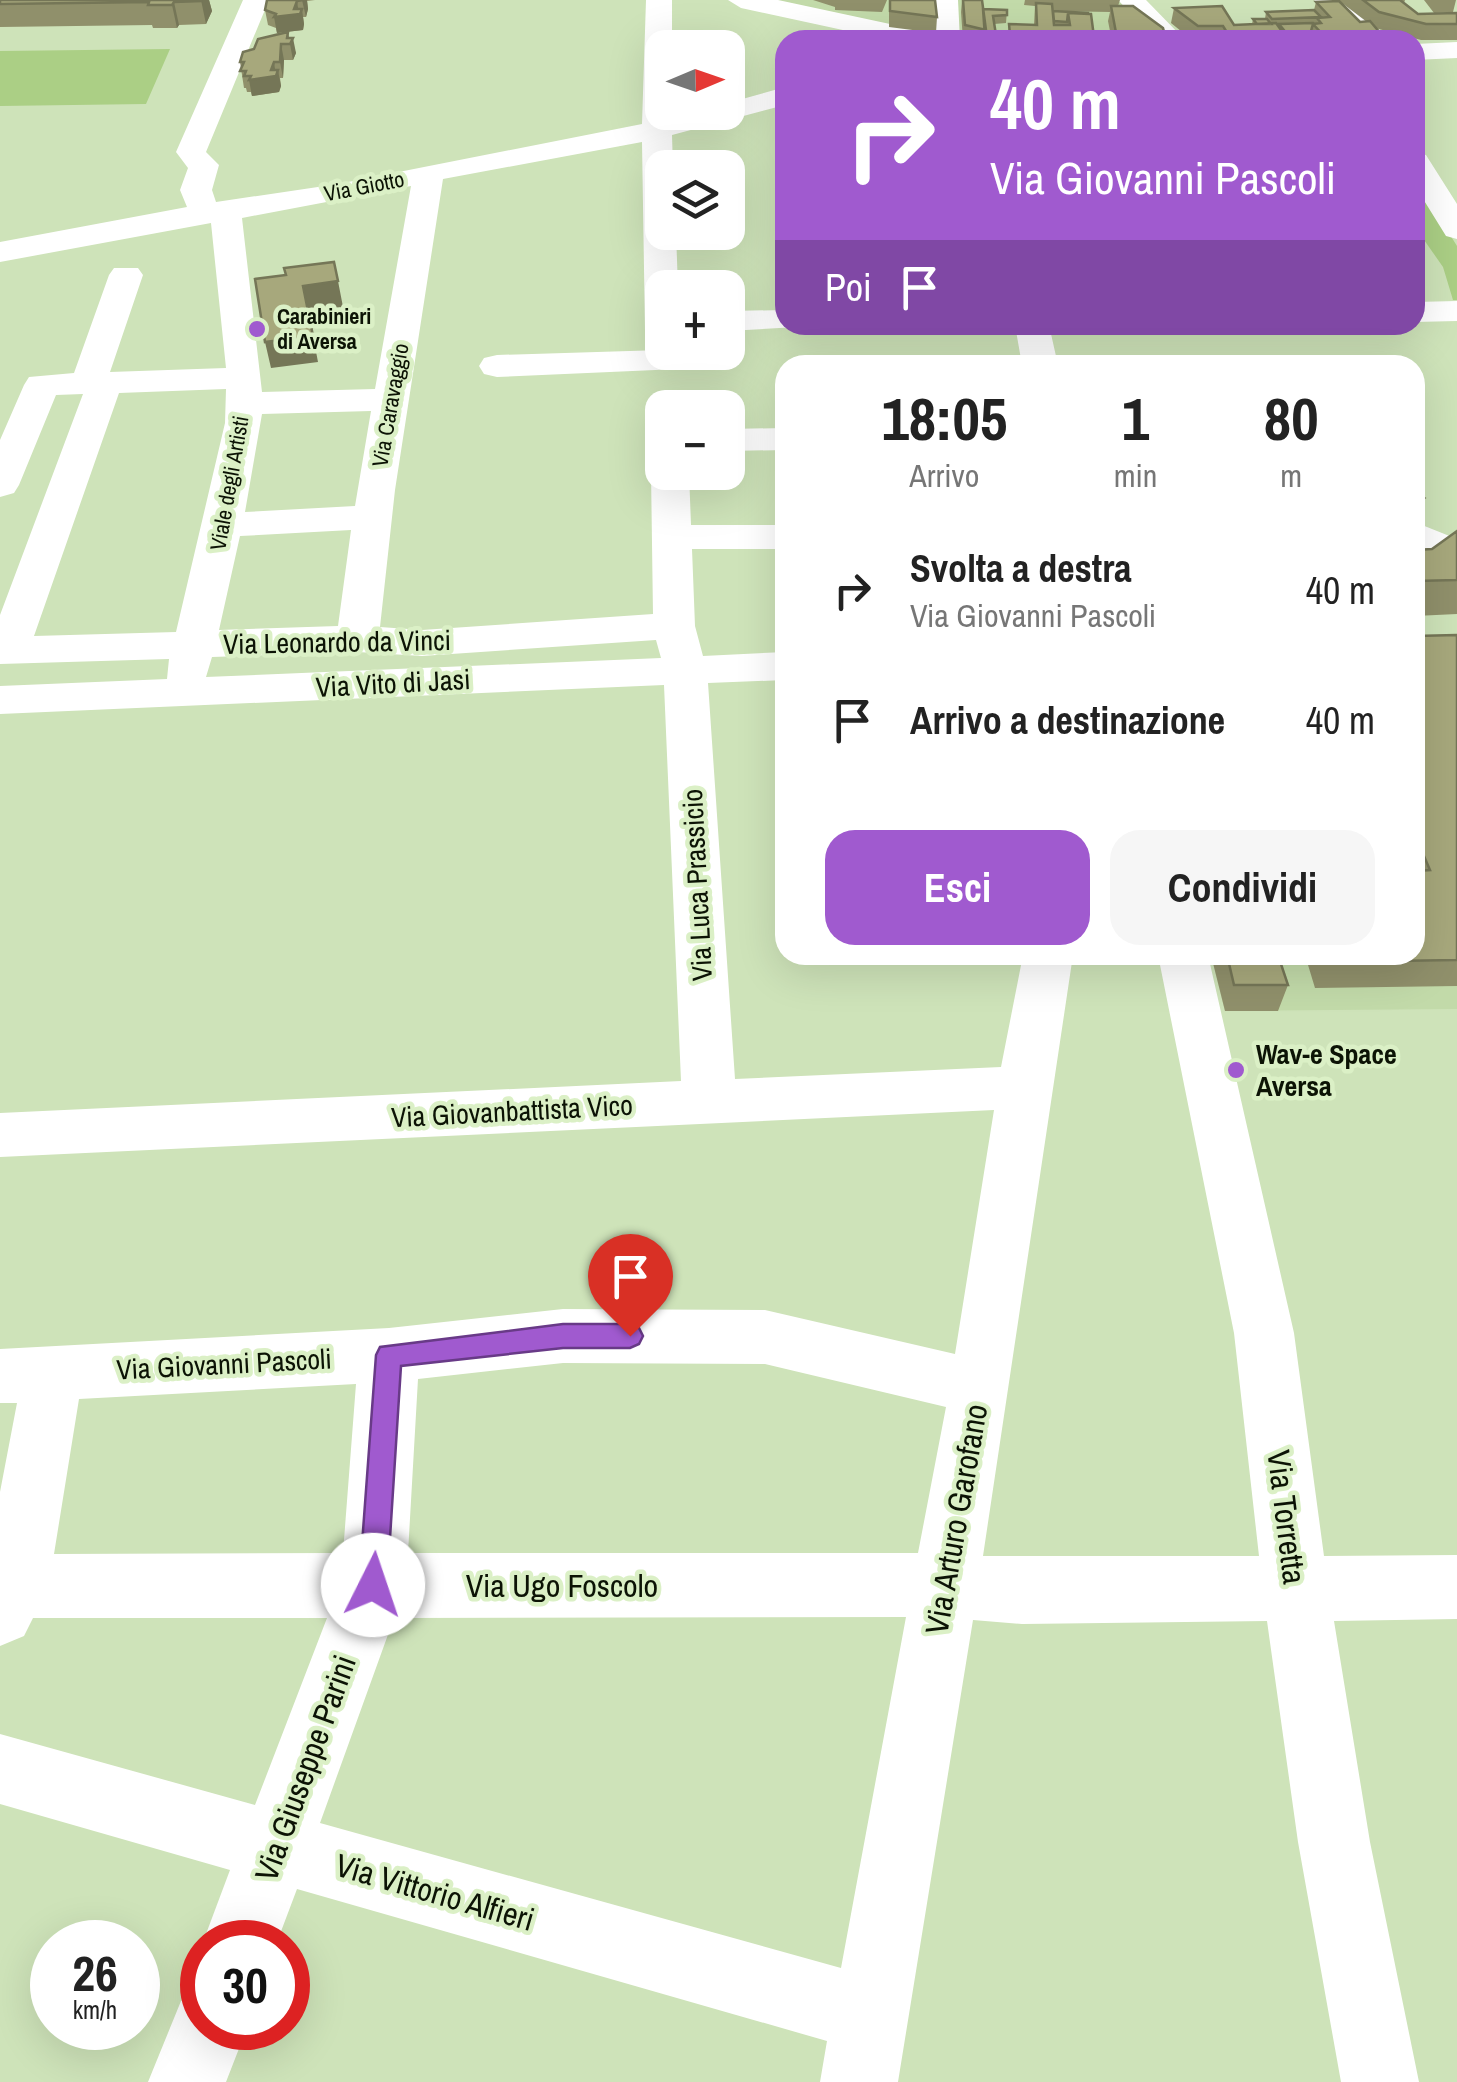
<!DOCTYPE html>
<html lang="it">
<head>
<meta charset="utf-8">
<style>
  body { margin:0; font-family:"Archivo Narrow",sans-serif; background:#f6f6f6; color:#222; height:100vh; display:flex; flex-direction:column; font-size:38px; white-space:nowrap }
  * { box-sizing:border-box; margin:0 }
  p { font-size:32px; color:#767676 }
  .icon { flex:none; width:55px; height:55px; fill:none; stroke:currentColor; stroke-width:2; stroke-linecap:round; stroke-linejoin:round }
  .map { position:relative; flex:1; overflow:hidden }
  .panel { position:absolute; left:775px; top:355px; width:650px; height:610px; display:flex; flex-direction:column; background:#fff; border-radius:30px; box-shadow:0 10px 40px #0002 }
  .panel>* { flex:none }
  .top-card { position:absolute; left:775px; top:30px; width:650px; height:305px; border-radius:30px; box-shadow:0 10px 40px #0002; background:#a05acf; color:#fff; overflow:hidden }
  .needle { width:65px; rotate:88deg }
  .fabs { position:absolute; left:645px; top:30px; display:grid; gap:20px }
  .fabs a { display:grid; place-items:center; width:100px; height:100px; border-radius:20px; background:#fff; box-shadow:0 10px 40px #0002; font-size:50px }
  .speed { position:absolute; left:30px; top:1920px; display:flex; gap:20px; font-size:50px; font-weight:700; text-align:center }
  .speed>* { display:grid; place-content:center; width:130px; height:130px; border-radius:50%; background:#fff; box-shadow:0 10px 40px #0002; line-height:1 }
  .speed small { font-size:25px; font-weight:400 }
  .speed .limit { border:15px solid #d22; background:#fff; color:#111 }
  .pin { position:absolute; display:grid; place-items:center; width:85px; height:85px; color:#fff; margin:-102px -42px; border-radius:50% 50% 50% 0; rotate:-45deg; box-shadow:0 0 10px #0007 }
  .pin .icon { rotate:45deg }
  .me { position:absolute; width:110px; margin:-55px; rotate:4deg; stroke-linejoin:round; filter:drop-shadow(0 0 8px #0008) }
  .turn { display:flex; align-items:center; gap:35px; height:210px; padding:0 50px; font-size:45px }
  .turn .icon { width:130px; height:130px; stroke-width:2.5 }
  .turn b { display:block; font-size:70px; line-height:85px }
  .then { display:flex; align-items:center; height:95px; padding:0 50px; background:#0003; gap:20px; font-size:38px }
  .eta { display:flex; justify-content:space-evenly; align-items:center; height:170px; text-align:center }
  .eta b { font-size:60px; font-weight:700; line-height:70px }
  .button { display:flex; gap:20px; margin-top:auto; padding:20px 50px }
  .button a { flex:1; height:115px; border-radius:30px; background:#a05acf; color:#fff; font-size:40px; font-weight:700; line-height:115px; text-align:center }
  .button a+a { background:#f6f6f6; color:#222 }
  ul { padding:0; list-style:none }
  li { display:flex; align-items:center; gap:30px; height:130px; padding:0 50px }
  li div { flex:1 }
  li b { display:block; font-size:38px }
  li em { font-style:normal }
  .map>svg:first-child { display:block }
</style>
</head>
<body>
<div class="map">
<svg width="1457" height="2082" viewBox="0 0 1457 2082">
  <rect width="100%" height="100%" fill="#cee3b9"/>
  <!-- built -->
  <path fill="#c2daa9" d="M 759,0 L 1125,0 L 1162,40 L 939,40 Z
    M 1457,662 L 1457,1009 L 1225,1011 L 1211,955 L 1415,955 Z"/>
  <!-- green -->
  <path fill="#abcf85" d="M 170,49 L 146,104 L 0,106 L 0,51 Z
    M 1415,179 L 1457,246 L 1457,300 L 1453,300 L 1443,267 L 1415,227 Z"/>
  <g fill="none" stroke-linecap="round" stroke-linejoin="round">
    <!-- minor -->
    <path fill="#fff" fill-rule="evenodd" d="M 243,0 L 269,0 L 206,152 L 219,165 L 212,190 L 216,202 L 338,184 L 642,124 L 646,0 L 672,0 L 672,48 L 662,48 L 662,112 L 672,112 L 672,117 L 691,112 L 728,112 L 728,103 L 785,87 L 785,105 L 672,135 L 673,168 L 662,168 L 662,232 L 676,232 L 678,288 L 662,288 L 662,341 L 650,338 L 645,331 L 642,142 L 443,179 L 395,490 L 380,627 L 422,630 L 653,614 L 651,472 L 662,462 L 662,472 L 689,472 L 691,525 L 785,525 L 785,549 L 692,549 L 695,626 L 703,656 L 785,652 L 785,680 L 708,683 L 735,1079 L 1001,1067 L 1023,955 L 1073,955 L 983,1556 L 1259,1556 L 1234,1333 L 1158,955 L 1208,955 L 1294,1333 L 1324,1556 L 1457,1555 L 1457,1619 L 1334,1621 L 1370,1842 L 1419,2082 L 1341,2082 L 1298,1842 L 1267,1621 L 1022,1624 L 973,1620 L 898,2082 L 820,2082 L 827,2041 L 297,1889 L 277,1942 L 203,1942 L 230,1870 L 0,1804 L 0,1734 L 255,1805 L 327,1618 L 33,1618 L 24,1636 L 0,1646 L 0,1492 L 17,1403 L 0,1403 L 0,1349 L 389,1328 L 563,1309 L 765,1310 L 955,1354 L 994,1110 L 0,1157 L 0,1113 L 681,1081 L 664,685 L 0,714 L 0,686 L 167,679 L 169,659 L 0,664 L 0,615 L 83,394 L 56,395 L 19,485 L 14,493 L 0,497 L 0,440 L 24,385 L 29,377 L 74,373 L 109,275 L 114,268 L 138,268 L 143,275 L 110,372 L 226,368 L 211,223 L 0,262 L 0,242 L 187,207 L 180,190 L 188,168 L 176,152 ZM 411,186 L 375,389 L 262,392 L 242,218 ZM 226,389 L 225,423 L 176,632 L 34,636 L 119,393 ZM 371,411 L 355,506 L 245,512 L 262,414 ZM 351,530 L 338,626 L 219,630 L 240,536 ZM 656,640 L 661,658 L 206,677 L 212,657 L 358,652 L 422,656 ZM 563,1363 L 765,1364 L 946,1407 L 918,1553 L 408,1553 L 418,1379 ZM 356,1384 L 343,1553 L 54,1554 L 79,1399 ZM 906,1617 L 841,1968 L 320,1823 L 394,1618 Z
      M 728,0 L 778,0 L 932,33 L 932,0 L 958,0 L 960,40 L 889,40 L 741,8 Z
      M 1118,0 L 1146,0 L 1185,40 L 1156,40 Z
      M 1314,0 L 1344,0 L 1392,40 L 1361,40 Z
      M 1457,42 L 1457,58 L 1415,60 L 1415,44 Z
      M 1415,152 L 1426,155 L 1457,204 L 1457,239 L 1446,236 L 1415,186 Z
      M 1457,301 L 1457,321 L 1415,322 L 1415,302 Z
      M 785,310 L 785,325 L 797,327 L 728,331 L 728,311 Z
      M 1015,325 L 1049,325 L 1058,365 L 1022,365 Z
      M 662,350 L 678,353 L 683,361 L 678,369 L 497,377 L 484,374 L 479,366 L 484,358 L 497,355 Z
      M 785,428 L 785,450 L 728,451 L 728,429 Z
      M 1422,525 L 1457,539 L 1457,567 L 1415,549 L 1415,527 Z
      M 202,1992 L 202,2028 L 247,2028 L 226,2082 L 148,2082 L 181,2001 Z"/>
  </g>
  <!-- wall -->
  <path fill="#90906b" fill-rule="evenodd" d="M 0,0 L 209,0 L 212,11 L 206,24 L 179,25 L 177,28 L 153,28 L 152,25 L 0,27 Z
    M 267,0 L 315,0 L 307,1 L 308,9 L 306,17 L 303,17 L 304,24 L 303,30 L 277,33 L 276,28 L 268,25 L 265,10 Z
    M 813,0 L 887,0 L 882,12 L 835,10 L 835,7 Z
    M 889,0 L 937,17 L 936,33 L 889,27 Z
    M 962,0 L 983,9 L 1007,10 L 1006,23 L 994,24 L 996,35 L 1008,35 L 1009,24 L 1034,25 L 1035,6 L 1024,5 L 1025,0 L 1120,0 L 1118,6 L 1163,28 L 1166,40 L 963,40 L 961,12 ZM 1053,11 L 1110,12 L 1108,21 L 1111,36 L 1094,36 L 1088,14 Z
    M 1337,0 L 1405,0 L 1404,3 L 1418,14 L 1457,13 L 1457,40 L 1421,40 L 1375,28 L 1381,34 L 1379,40 L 1192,40 L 1171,23 L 1174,8 L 1234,25 L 1252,24 L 1253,19 L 1265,19 L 1266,12 L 1314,10 L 1316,2 L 1339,1 ZM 1342,3 L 1367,22 L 1360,22 Z
    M 1424,0 L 1456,0 L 1453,12 L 1434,13 Z
    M 289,38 L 296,53 L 293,60 L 284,60 L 283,78 L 280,78 L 281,86 L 279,92 L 252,96 L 251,92 L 247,92 L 246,88 L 244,88 L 240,62 Z
    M 1457,531 L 1457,614 L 1415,616 L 1415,550 L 1432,549 Z
    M 1457,635 L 1457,986 L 1315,988 L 1305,955 L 1415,955 L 1415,636 Z
    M 1211,955 L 1278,955 L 1288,985 L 1278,1011 L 1225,1011 Z"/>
  <!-- shaded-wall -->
  <path fill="#757657" d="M 201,0 L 209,0 L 212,11 L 206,24 Z
    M 302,0 L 307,0 L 308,9 L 306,17 Z
    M 297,1 L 299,14 L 302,9 L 304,24 L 303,30 L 277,33 L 274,17 L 294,9 Z
    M 174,2 L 179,25 L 177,28 L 172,5 Z
    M 288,32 L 290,44 L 293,38 L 296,53 L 293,60 L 290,44 L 287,38 Z
    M 281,44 L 284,60 L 283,78 L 280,62 Z
    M 274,62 L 276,76 L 278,70 L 281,86 L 279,92 L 252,96 L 249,80 L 271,70 Z
    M 338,281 L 343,307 L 308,311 L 303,286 Z
    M 313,336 L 318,362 L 271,368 L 265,342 Z
    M 1424,498 L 1417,516 L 1415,517 L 1415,503 Z"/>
  <!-- building -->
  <path fill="#a7a87c" stroke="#757657" stroke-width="2.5" d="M 0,0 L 201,0 L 201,1 L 174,2 L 172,5 L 148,5 L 149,2 L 0,4 Z
    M 267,0 L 303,0 L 297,1 L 294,9 L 302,9 L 300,14 L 274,17 L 276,14 L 265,10 Z
    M 890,0 L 935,0 L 937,17 L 890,11 Z
    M 963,0 L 982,0 L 986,30 L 965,25 Z
    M 1363,0 L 1400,0 L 1418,14 L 1457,13 L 1457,24 L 1426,24 L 1379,12 Z
    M 1339,1 L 1360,22 L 1370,21 L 1381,34 L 1325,37 L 1313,24 L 1321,23 L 1317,18 L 1330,17 L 1316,2 Z
    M 1036,3 L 1052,4 L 1054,25 L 1070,25 L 1068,13 L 1091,14 L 1094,37 L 1010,34 L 1009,24 L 1037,25 Z
    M 1111,6 L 1133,6 L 1163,28 L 1166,39 L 1117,38 Z
    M 1222,6 L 1234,25 L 1276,23 L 1286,37 L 1231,39 L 1223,26 L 1198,26 L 1174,8 Z
    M 983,9 L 1007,10 L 1007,15 L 993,16 L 996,35 L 1008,35 L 1009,40 L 985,37 Z
    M 1314,10 L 1321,17 L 1272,19 L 1266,12 Z
    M 1053,11 L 1088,13 L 1088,14 L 1068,13 L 1067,22 L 1054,21 Z
    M 1253,19 L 1267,19 L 1271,24 L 1257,24 Z
    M 1313,23 L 1315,25 L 1313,24 L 1311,31 L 1319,40 L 1292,40 L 1279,24 Z
    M 288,32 L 287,38 L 293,38 L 290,44 L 281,44 L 280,62 L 274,62 L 271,70 L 278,70 L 276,76 L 249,80 L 251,76 L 244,76 L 246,71 L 240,71 L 244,62 L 240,62 L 243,52 L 254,49 L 258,39 Z
    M 1222,33 L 1226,40 L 1200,40 L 1196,34 Z
    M 1092,36 L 1114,37 L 1114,40 L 1094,40 L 1094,37 Z
    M 334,262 L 338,281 L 303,286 L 313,336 L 265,342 L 255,279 L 286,275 L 284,268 Z
    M 1415,493 L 1424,498 L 1415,503 Z
    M 1457,531 L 1457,580 L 1415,581 L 1415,550 L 1432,549 Z
    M 1457,635 L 1457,960 L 1326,962 L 1324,955 L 1415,955 L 1415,871 L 1430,870 L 1415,835 L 1415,636 Z
    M 1227,955 L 1278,955 L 1288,985 L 1234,985 Z"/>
  <!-- route -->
  <path fill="#a05acf" stroke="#683a87" stroke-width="2.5" d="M 563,1324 L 630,1324 L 639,1328 L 643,1336 L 639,1344 L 630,1348 L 563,1348 L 401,1366 L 387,1585 L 383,1595 L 373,1599 L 363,1595 L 359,1585 L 376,1355 L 380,1347 Z"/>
  <!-- markers -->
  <g fill="#a05acf" stroke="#dbf0c6" stroke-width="4">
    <circle cx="257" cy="329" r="10"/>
    <circle cx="1236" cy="1070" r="10"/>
  </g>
  <g text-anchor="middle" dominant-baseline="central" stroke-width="9" stroke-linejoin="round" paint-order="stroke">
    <!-- far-street labels -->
    <g font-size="22" fill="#0c1305" stroke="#dbf0c6">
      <text transform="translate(364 186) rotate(-11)">Via Giotto</text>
      <text transform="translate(390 405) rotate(-80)">Via Caravaggio</text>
      <text transform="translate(229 483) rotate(-80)">Viale degli Artisti</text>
    </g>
    <!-- far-poi labels -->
    <g font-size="22" font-weight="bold" fill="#0c1305" stroke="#dbf0c6" text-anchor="start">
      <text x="277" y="316">Carabinieri<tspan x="277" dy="25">di Aversa</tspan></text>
    </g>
    <!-- street labels -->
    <g font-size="28" fill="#0c1305" stroke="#dbf0c6">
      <text transform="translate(337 642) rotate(-1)">Via Leonardo da Vinci</text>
      <text transform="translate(393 683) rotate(-3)">Via Vito di Jasi</text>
      <text transform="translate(697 885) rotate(-93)">Via Luca Prassicio</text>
      <text transform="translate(512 1111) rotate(-3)">Via Giovanbattista Vico</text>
      <text transform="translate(224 1364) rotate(-3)">Via Giovanni Pascoli</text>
    </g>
    <!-- poi labels -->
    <g font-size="28" font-weight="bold" fill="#0c1305" stroke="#dbf0c6" text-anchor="start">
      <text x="1256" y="1054">Wav-e Space<tspan x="1256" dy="32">Aversa</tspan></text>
    </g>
    <!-- near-street labels -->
    <g font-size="32" fill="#0c1305" stroke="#dbf0c6">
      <text transform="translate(1287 1517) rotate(83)">Via Torretta</text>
      <text transform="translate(956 1519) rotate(-80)">Via Arturo Garofano</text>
      <text x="562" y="1585">Via Ugo Foscolo</text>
      <text transform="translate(305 1768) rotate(-70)">Via Giuseppe Parini</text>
      <text transform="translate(435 1892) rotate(16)">Via Vittorio Alfieri</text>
    </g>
  </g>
</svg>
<div class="fabs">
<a><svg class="needle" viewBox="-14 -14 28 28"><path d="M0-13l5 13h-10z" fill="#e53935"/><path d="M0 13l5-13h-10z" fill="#767676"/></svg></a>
<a><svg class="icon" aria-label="layers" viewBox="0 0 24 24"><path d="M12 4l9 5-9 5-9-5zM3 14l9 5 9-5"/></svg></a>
<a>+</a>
<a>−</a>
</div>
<div class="speed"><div>26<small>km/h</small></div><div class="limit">30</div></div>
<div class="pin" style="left:630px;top:1336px;background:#d93025"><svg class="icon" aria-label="arrive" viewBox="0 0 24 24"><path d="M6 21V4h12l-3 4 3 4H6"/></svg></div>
<svg class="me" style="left:373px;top:1585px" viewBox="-20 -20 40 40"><circle r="19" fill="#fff"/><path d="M0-13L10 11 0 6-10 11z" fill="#a05acf"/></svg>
<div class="top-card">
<div class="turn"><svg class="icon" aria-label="right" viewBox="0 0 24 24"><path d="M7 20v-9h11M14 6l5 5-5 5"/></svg><div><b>40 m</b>Via Giovanni Pascoli</div></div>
<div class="then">Poi<svg class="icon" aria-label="arrive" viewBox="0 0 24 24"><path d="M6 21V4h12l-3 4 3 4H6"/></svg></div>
</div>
<section class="panel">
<div class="eta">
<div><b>18:05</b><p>Arrivo</p></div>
<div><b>1</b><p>min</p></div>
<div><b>80</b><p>m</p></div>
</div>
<ul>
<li><svg class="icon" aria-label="right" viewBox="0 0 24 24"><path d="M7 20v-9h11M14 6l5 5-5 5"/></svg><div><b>Svolta a destra</b><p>Via Giovanni Pascoli</p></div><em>40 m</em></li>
<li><svg class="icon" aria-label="arrive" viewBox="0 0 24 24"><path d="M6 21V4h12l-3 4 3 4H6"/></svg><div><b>Arrivo a destinazione</b></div><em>40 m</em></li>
</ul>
<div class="button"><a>Esci</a><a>Condividi</a></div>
</section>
</div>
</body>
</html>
